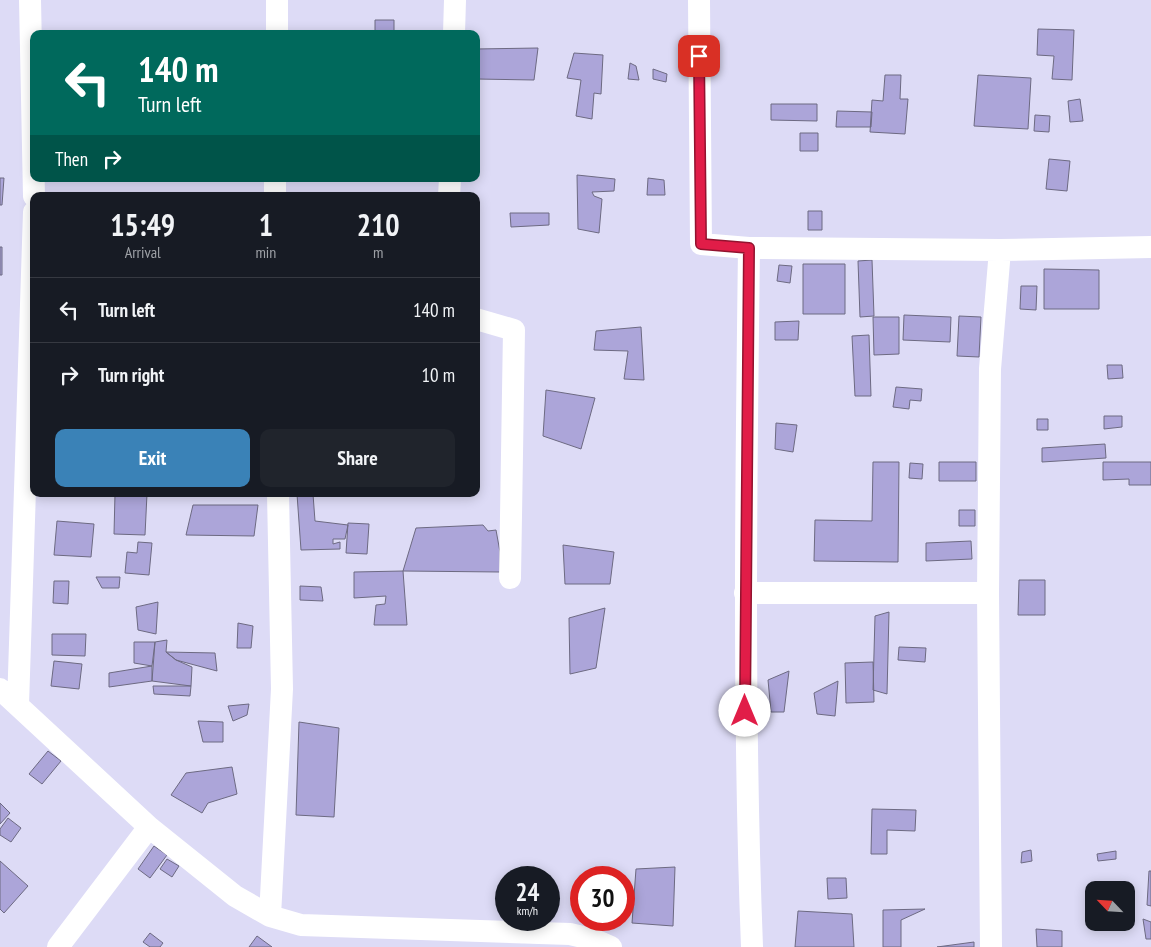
<!DOCTYPE html>
<html lang="en">
<head>
<meta charset="utf-8">
<style>
  body { margin:0; font-family:"PT Sans Narrow",sans-serif; background:#20242c; color:#f1f3f6; height:100vh; display:flex; flex-direction:column; font-size:19px; white-space:nowrap }
  * { box-sizing:border-box; margin:0 }
  p { font-size:16px; color:#9ea1a6 }
  .icon { flex:none; width:28px; height:28px; fill:none; stroke:currentColor; stroke-width:2; stroke-linecap:round; stroke-linejoin:round }
  .map { position:relative; flex:1; overflow:hidden }
  .panel { position:absolute; left:30px; top:192px; width:450px; height:305px; display:flex; flex-direction:column; background:#171b24; border-radius:10px; box-shadow:0 2px 12px #0003 }
  .panel>* { flex:none }
  .banner { position:absolute; left:30px; top:30px; width:450px; height:152px; border-radius:10px; box-shadow:0 2px 12px #0003; background:#00695c; color:#fff; overflow:hidden }
  .needle { width:32px; rotate:295deg }
  .fabs { position:absolute; left:1085px; top:881px; display:grid; gap:10px }
  .fabs a { display:grid; place-items:center; width:50px; height:50px; border-radius:10px; background:#171b24; box-shadow:0 2px 12px #0003; font-size:25px }
  .speed { position:absolute; left:495px; top:866px; display:flex; gap:10px; font-size:25px; font-weight:700; text-align:center }
  .speed>* { display:grid; place-content:center; width:65px; height:65px; border-radius:50%; background:#171b24; box-shadow:0 2px 12px #0003; line-height:1 }
  .speed small { font-size:12px; font-weight:400 }
  .speed .limit { border:8px solid #d22; background:#fff; color:#111 }
  .pin { position:absolute; display:grid; place-items:center; width:42px; height:42px; color:#fff; margin:-21px; border-radius:10px; box-shadow:0 2px 8px #0006 }
  .me { position:absolute; width:55px; margin:-28px; rotate:0deg; stroke-linejoin:round; filter:drop-shadow(0 0 4px #0008) }
  .turn { display:flex; align-items:center; gap:18px; height:105px; padding:0 25px; font-size:22px }
  .turn .icon { width:65px; height:65px; stroke-width:2.5 }
  .turn b { display:block; font-size:35px; line-height:42px }
  .then { display:flex; align-items:center; height:48px; padding:0 25px; background:#0003; gap:10px; font-size:19px }
  .eta { display:flex; justify-content:space-evenly; align-items:center; height:85px; text-align:center }
  .eta b { font-size:30px; font-weight:600; line-height:35px }
  .button { display:flex; gap:10px; margin-top:auto; padding:10px 25px }
  .button a { flex:1; height:58px; border-radius:10px; background:#3a82b7; color:#fff; font-size:20px; font-weight:600; line-height:58px; text-align:center }
  .button a+a { background:#20242c; color:#f1f3f6 }
  ul { padding:0; list-style:none }
  li { display:flex; align-items:center; gap:15px; height:65px; padding:0 25px; border-top:1px solid #363941 }
  li div { flex:1 }
  li b { display:block; font-size:19px }
  li em { font-style:normal }
  .map>svg:first-child { display:block }
</style>
</head>
<body>
<div class="map">
<svg width="1151" height="947" viewBox="0 0 1151 947">
  <rect width="100%" height="100%" fill="#dddbf6"/>
  <!-- building -->
  <path fill="#aca5d9" stroke="#6d6a82" d="M 375,20 L 394,20 L 394,34 L 375,34 Z
    M 1038,29 L 1074,30 L 1072,80 L 1052,79 L 1054,56 L 1037,55 Z
    M 58,31 L 86,32 L 86,34 L 58,34 Z
    M 538,48 L 534,80 L 476,79 L 476,49 Z
    M 574,53 L 603,55 L 601,94 L 594,93 L 592,119 L 576,116 L 581,80 L 567,78 Z
    M 630,63 L 636,66 L 639,80 L 628,79 Z
    M 653,69 L 667,74 L 666,82 L 653,79 Z
    M 885,75 L 901,75 L 900,99 L 908,99 L 905,134 L 870,132 L 872,100 L 883,101 Z
    M 978,75 L 1031,78 L 1028,129 L 974,126 Z
    M 1080,99 L 1083,121 L 1070,122 L 1068,101 Z
    M 771,104 L 817,104 L 817,121 L 771,120 Z
    M 837,111 L 872,112 L 871,127 L 836,127 Z
    M 1035,115 L 1050,116 L 1049,132 L 1034,131 Z
    M 800,133 L 818,133 L 818,151 L 800,151 Z
    M 1049,159 L 1070,161 L 1067,191 L 1046,189 Z
    M 577,175 L 615,179 L 614,191 L 592,192 L 594,196 L 602,199 L 599,233 L 578,229 Z
    M 0,178 L 4,178 L 2,205 L 0,205 Z
    M 648,178 L 664,180 L 665,195 L 647,195 Z
    M 808,211 L 822,211 L 822,230 L 808,230 Z
    M 510,213 L 549,213 L 549,225 L 511,227 Z
    M 0,247 L 2,247 L 2,275 L 0,275 Z
    M 872,260 L 874,316 L 860,317 L 858,261 Z
    M 803,264 L 845,264 L 845,314 L 803,314 Z
    M 779,265 L 792,266 L 790,283 L 777,281 Z
    M 1044,269 L 1099,270 L 1099,309 L 1044,309 Z
    M 1021,286 L 1037,286 L 1036,310 L 1020,309 Z
    M 904,315 L 951,317 L 950,342 L 903,340 Z
    M 959,316 L 981,317 L 979,357 L 957,356 Z
    M 873,317 L 899,317 L 899,354 L 874,355 Z
    M 799,321 L 798,340 L 775,340 L 775,322 Z
    M 641,327 L 644,380 L 624,379 L 628,351 L 594,350 L 596,331 Z
    M 869,335 L 871,396 L 855,396 L 852,336 Z
    M 1107,365 L 1122,365 L 1123,378 L 1108,379 Z
    M 896,387 L 922,389 L 921,401 L 910,400 L 909,409 L 893,407 Z
    M 546,390 L 595,398 L 581,449 L 543,436 Z
    M 1104,416 L 1122,416 L 1122,427 L 1104,429 Z
    M 1037,419 L 1048,419 L 1048,430 L 1037,430 Z
    M 776,423 L 797,425 L 793,452 L 775,449 Z
    M 1105,444 L 1106,458 L 1042,462 L 1042,448 Z
    M 873,462 L 899,462 L 898,562 L 814,561 L 815,520 L 872,521 Z
    M 939,462 L 976,462 L 976,481 L 939,481 Z
    M 1103,462 L 1151,462 L 1151,485 L 1129,485 L 1129,479 L 1103,480 Z
    M 910,463 L 923,464 L 922,479 L 909,478 Z
    M 115,494 L 147,494 L 145,535 L 114,534 Z
    M 297,494 L 313,494 L 315,521 L 348,525 L 345,539 L 333,539 L 333,544 L 340,542 L 340,549 L 301,550 Z
    M 193,505 L 258,505 L 254,536 L 186,535 Z
    M 959,510 L 975,510 L 975,526 L 959,526 Z
    M 57,521 L 94,524 L 91,557 L 54,555 Z
    M 348,523 L 369,524 L 367,554 L 346,553 Z
    M 483,525 L 488,531 L 496,530 L 500,552 L 500,572 L 403,571 L 416,528 Z
    M 971,541 L 972,559 L 926,561 L 926,543 Z
    M 138,542 L 152,543 L 149,575 L 125,573 L 127,552 L 137,553 Z
    M 563,545 L 614,552 L 610,584 L 565,584 Z
    M 403,571 L 407,625 L 374,625 L 376,605 L 385,604 L 386,596 L 354,598 L 354,572 Z
    M 96,577 L 120,577 L 119,588 L 102,588 Z
    M 1019,580 L 1045,580 L 1045,615 L 1018,615 Z
    M 54,581 L 69,581 L 68,604 L 53,603 Z
    M 300,586 L 321,587 L 323,601 L 300,600 Z
    M 158,602 L 156,634 L 138,630 L 136,607 Z
    M 605,608 L 596,668 L 570,674 L 569,618 Z
    M 889,612 L 887,694 L 873,690 L 875,616 Z
    M 238,623 L 253,626 L 251,648 L 237,648 Z
    M 52,634 L 86,634 L 85,656 L 52,655 Z
    M 167,640 L 166,652 L 176,660 L 192,667 L 191,686 L 152,681 L 155,642 Z
    M 134,642 L 155,642 L 152,666 L 134,663 Z
    M 899,647 L 926,648 L 925,662 L 898,660 Z
    M 166,652 L 215,653 L 217,671 L 176,660 Z
    M 54,661 L 82,664 L 79,689 L 51,686 Z
    M 873,662 L 874,702 L 846,703 L 845,663 Z
    M 152,666 L 152,681 L 109,687 L 109,673 Z
    M 789,671 L 784,712 L 771,712 L 768,680 Z
    M 838,681 L 835,716 L 817,714 L 814,693 Z
    M 153,686 L 191,686 L 190,696 L 154,694 Z
    M 249,704 L 247,715 L 233,721 L 228,706 Z
    M 198,721 L 223,722 L 223,742 L 203,742 Z
    M 299,722 L 339,728 L 334,817 L 296,815 Z
    M 48,751 L 61,761 L 42,784 L 29,774 Z
    M 232,767 L 237,794 L 208,803 L 202,813 L 171,795 L 186,773 Z
    M 0,803 L 10,813 L 0,824 Z
    M 872,809 L 916,810 L 915,831 L 887,830 L 887,854 L 871,854 Z
    M 8,818 L 21,828 L 11,842 L 0,835 L 0,829 Z
    M 154,846 L 167,855 L 150,878 L 138,869 Z
    M 1031,850 L 1032,861 L 1021,863 L 1022,852 Z
    M 1116,851 L 1116,859 L 1098,861 L 1097,854 Z
    M 167,859 L 179,866 L 172,877 L 160,869 Z
    M 0,861 L 28,886 L 4,913 L 0,909 Z
    M 675,867 L 673,926 L 632,923 L 636,869 Z
    M 1149,871 L 1151,871 L 1151,906 L 1147,905 Z
    M 827,878 L 846,878 L 847,898 L 828,899 Z
    M 925,909 L 901,920 L 901,947 L 883,947 L 883,910 Z
    M 798,911 L 852,914 L 854,947 L 795,947 Z
    M 1143,919 L 1151,922 L 1151,939 L 1146,939 Z
    M 1036,929 L 1062,931 L 1062,947 L 1037,947 Z
    M 150,933 L 163,943 L 160,947 L 150,947 L 143,942 Z
    M 257,936 L 272,947 L 249,947 Z
    M 974,942 L 974,947 L 937,947 Z"/>
  <g fill="none" stroke-linecap="round" stroke-linejoin="round">
    <!-- minor -->
    <path stroke="#fff" stroke-width="22" d="M 30,0 L 34,196
      M 699,0 L 701,244 L 749,248 L 1000,250 L 1151,247
      M 277,34 L 277,0
      M 454,34 L 455,0
      M 275,196 L 275,179
      M 449,196 L 450,179
      M 749,248 C 746,481 743,714 752,947
      M 476,319 L 514,330 L 510,578
      M 745,593 L 988,593
      M 0,689 L 149,827 L 235,896 L 270,916 L 301,925 L 570,934 L 595,940 L 611,947
      M 18,705 L 34,212
      M 270,916 L 282,689 L 278,494
      M 58,947 L 149,827
      M 991,947 L 988,593 L 990,369 L 1000,250"/>
  </g>
  <g fill="none" stroke-linecap="round" stroke-linejoin="round">
    <defs>
      <path id="route" d="M 699,56 L 701,244 L 749,248 L 745,711"/>
    </defs>
    <!-- route casing -->
    <use href="#route" stroke="#92132f" stroke-width="12"/>
    <!-- route -->
    <use href="#route" stroke="#e11d48" stroke-width="9"/>
  </g>
</svg>
<div class="fabs">
<a><svg class="needle" viewBox="-14 -14 28 28"><path d="M0-13l5 13h-10z" fill="#e53935"/><path d="M0 13l5-13h-10z" fill="#9ea1a6"/></svg></a>
</div>
<div class="speed"><div>24<small>km/h</small></div><div class="limit">30</div></div>
<div class="pin" style="left:699px;top:56px;background:#d93025"><svg class="icon" aria-label="arrive" viewBox="0 0 24 24"><path d="M6 21V4h12l-3 4 3 4H6"/></svg></div>
<svg class="me" style="left:745px;top:711px" viewBox="-20 -20 40 40"><circle r="19" fill="#fff"/><path d="M0-13L10 11 0 6-10 11z" fill="#e11d48"/></svg>
<div class="banner">
<div class="turn"><svg class="icon" aria-label="left" viewBox="0 0 24 24"><path d="M17 20v-9H6M10 6l-5 5 5 5"/></svg><div><b>140 m</b>Turn left</div></div>
<div class="then">Then<svg class="icon" aria-label="right" viewBox="0 0 24 24"><path d="M7 20v-9h11M14 6l5 5-5 5"/></svg></div>
</div>
<section class="panel">
<div class="eta">
<div><b>15:49</b><p>Arrival</p></div>
<div><b>1</b><p>min</p></div>
<div><b>210</b><p>m</p></div>
</div>
<ul>
<li><svg class="icon" aria-label="left" viewBox="0 0 24 24"><path d="M17 20v-9H6M10 6l-5 5 5 5"/></svg><div><b>Turn left</b></div><em>140 m</em></li>
<li><svg class="icon" aria-label="right" viewBox="0 0 24 24"><path d="M7 20v-9h11M14 6l5 5-5 5"/></svg><div><b>Turn right</b></div><em>10 m</em></li>
</ul>
<div class="button"><a>Exit</a><a>Share</a></div>
</section>
</div>
</body>
</html>
